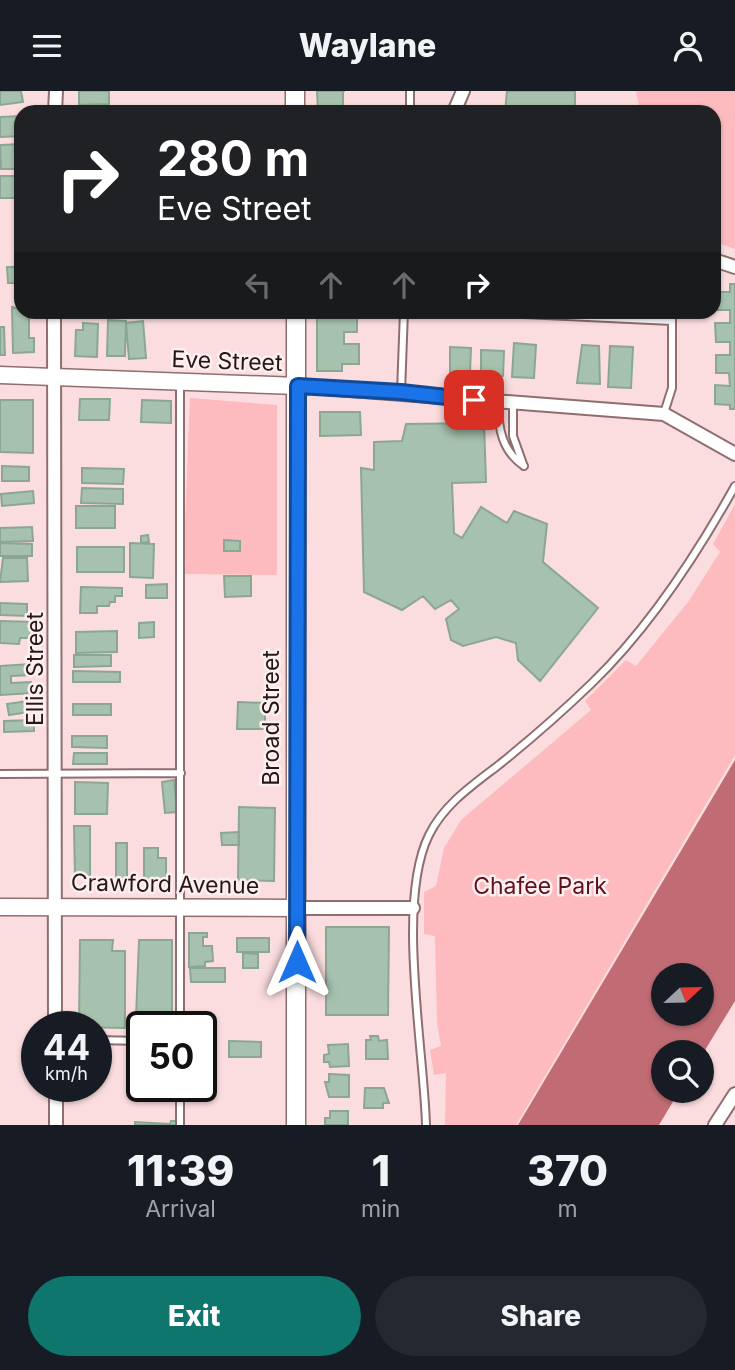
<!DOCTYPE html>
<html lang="en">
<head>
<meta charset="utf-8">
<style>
  body { margin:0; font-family:Inter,sans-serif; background:#242831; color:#f1f3f6; height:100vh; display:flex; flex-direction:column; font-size:26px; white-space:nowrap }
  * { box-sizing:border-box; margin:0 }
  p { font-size:23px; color:#9ea1a6 }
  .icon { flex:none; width:38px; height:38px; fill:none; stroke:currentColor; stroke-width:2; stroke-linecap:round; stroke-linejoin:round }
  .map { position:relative; height:1034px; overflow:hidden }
  .drawer { display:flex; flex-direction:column; background:#171b24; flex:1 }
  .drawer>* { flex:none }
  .guide { position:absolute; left:14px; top:14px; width:707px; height:214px; border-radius:21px; box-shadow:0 2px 5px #0004; background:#202124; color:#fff; overflow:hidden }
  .needle { width:46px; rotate:68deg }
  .controls { position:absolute; left:651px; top:872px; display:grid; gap:14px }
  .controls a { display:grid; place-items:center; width:63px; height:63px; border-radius:50%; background:#171b24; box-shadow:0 2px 5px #0004; font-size:35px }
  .speed { position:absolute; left:21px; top:920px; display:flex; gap:14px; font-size:35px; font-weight:700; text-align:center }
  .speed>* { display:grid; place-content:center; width:91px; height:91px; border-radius:50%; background:#171b24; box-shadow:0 2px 5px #0004; line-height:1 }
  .speed small { font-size:18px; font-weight:400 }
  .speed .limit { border:4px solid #111; border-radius:10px; background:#fff; color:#111 }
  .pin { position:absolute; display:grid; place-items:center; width:60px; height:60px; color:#fff; margin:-30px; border-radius:14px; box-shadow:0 4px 10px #0006 }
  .me { position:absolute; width:77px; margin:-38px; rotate:0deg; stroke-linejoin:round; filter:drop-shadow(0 0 5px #0008) }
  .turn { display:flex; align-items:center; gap:24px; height:147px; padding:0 28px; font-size:32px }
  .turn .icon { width:91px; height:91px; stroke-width:2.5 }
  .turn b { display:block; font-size:49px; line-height:60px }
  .lanes { display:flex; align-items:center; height:66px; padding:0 28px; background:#0003; justify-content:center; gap:35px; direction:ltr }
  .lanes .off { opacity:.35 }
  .eta { display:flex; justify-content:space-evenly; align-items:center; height:119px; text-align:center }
  .eta b { font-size:42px; font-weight:800; line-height:49px }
  .button { display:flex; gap:14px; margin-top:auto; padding:14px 28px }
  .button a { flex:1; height:80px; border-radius:42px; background:#0f766e; color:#fff; font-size:28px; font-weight:800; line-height:80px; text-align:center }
  .button a+a { background:#242831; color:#f1f3f6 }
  header { display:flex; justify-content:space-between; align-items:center; height:91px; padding:0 28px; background:#171b24; font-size:32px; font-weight:800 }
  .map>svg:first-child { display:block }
</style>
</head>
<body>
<header><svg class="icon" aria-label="menu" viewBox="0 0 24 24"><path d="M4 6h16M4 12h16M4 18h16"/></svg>Waylane<svg class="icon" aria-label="person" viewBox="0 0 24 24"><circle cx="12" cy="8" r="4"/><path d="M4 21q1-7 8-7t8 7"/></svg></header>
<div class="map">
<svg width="735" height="1034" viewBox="0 0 735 1034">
  <rect width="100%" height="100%" fill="#fbdddf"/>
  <!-- green -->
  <path fill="#fdbbbf" d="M 636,0 L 735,0 L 735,158 L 714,151 L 714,21 L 640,21 Z
    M 190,307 L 277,314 L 277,484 L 183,483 Z
    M 735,413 L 735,664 L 516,1034 L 445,1034 L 446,982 L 434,984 L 430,959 L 441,955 L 437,932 L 435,845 L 424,843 L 424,801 L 436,795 L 444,757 L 461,729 L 591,619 L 585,610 L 626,569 L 636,575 L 688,511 L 720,461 L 713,453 Z"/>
  <!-- water -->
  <path fill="#c16c74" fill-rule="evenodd" d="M 735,669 L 735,910 L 702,964 L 702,961 L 663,961 L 663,999 L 680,999 L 659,1034 L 518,1034 ZM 663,884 L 702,884 L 702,922 L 663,922 Z"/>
  <!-- building -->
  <path fill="#a6c2ae" stroke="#8ba793" stroke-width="2" d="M 0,0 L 21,0 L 23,11 L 0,14 Z
    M 79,0 L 109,0 L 109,13 L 79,14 Z
    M 317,0 L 345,0 L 343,0 L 343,16 L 360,15 L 360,21 L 318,21 Z
    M 507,0 L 575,0 L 575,21 L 505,21 Z
    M 21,25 L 21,45 L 0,46 L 0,26 Z
    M 21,53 L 21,78 L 1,78 L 0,54 Z
    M 0,85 L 21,85 L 21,107 L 0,107 Z
    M 7,176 L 21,176 L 21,192 L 8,192 Z
    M 730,193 L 735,193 L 735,318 L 730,318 L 730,314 L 715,313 L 715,294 L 730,295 L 729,282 L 716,282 L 716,264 L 730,264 L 730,251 L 716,251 L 715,232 L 730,232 L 730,219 L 716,219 L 716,201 L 730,201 Z
    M 12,216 L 29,220 L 29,247 L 34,247 L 34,261 L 13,262 Z
    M 317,220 L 357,223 L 357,241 L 344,241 L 344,253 L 359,253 L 359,273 L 342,273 L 342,280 L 317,280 Z
    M 108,229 L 126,230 L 125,265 L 107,265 Z
    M 143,230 L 146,267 L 129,268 L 126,232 Z
    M 83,232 L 98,233 L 97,266 L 75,265 L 76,239 L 83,239 Z
    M 0,236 L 4,236 L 5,264 L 0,264 Z
    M 514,252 L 536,254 L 534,287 L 512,286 Z
    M 582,254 L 599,255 L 600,293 L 577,292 Z
    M 610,255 L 633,256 L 631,297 L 608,296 Z
    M 450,256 L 471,257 L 470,282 L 450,282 Z
    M 481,259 L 504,260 L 503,285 L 481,284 Z
    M 80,308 L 110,308 L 109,329 L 79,329 Z
    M 0,309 L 33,309 L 33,362 L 0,361 Z
    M 142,309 L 171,310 L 171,332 L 141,331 Z
    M 320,321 L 360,321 L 361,344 L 320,345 Z
    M 484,332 L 486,391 L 452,392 L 454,442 L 462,447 L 481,416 L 507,432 L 514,420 L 547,433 L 543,471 L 598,517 L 540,590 L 518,569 L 516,552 L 496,546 L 463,555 L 451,549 L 446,528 L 459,518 L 451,509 L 435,518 L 423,505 L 402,519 L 364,501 L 361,377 L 374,379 L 374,351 L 402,350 L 406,333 Z
    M 2,375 L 29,376 L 29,390 L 2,390 Z
    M 82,377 L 124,378 L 123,393 L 82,392 Z
    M 82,397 L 123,398 L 123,413 L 81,412 Z
    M 33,400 L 34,412 L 2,415 L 1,403 Z
    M 76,415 L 115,415 L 115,437 L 76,437 Z
    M 32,436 L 33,450 L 0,451 L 0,437 Z
    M 148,444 L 149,451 L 141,452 L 141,445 Z
    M 224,449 L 240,450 L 240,460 L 224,460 Z
    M 0,452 L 32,453 L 32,465 L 0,465 Z
    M 130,452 L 154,453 L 153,487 L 130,486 Z
    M 77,456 L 124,456 L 124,481 L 77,481 Z
    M 3,467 L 27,467 L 28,490 L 0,491 Z
    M 224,485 L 251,485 L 251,505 L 225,506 Z
    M 167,493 L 167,507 L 146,507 L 146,494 Z
    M 81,496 L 122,497 L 122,505 L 115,505 L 115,511 L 110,511 L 109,515 L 97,515 L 97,522 L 80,522 Z
    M 0,512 L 27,513 L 27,525 L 0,524 Z
    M 0,530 L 34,531 L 33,547 L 20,547 L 19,553 L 0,552 Z
    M 154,531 L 154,546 L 139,547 L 139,532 Z
    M 117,540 L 117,561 L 76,562 L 76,541 Z
    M 74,564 L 111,564 L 111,575 L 74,576 Z
    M 31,573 L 32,584 L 11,585 L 11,592 L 31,591 L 32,602 L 0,604 L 0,575 Z
    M 73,580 L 120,581 L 120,591 L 73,591 Z
    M 35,609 L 36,620 L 9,624 L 7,613 Z
    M 238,611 L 265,612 L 265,638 L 237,638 Z
    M 73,613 L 111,613 L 111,624 L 73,624 Z
    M 34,629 L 34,640 L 4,641 L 4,630 Z
    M 72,645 L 107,645 L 107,657 L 72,656 Z
    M 74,662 L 107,662 L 107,673 L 73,673 Z
    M 174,689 L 177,721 L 165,722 L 162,691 Z
    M 75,691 L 108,692 L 107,723 L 75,723 Z
    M 239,716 L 275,717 L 274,790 L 238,789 Z
    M 74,735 L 90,735 L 90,786 L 75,786 Z
    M 239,741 L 239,754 L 222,754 L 221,742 Z
    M 116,752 L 127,752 L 127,790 L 116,790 Z
    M 144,757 L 158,757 L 158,767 L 166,767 L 166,790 L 144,790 Z
    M 326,836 L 389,836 L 388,924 L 326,924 Z
    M 189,842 L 207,842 L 207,846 L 203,846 L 203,855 L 212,855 L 213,870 L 205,871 L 205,875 L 189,876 Z
    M 237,847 L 269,847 L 269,861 L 237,861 Z
    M 80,849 L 113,849 L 112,860 L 125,860 L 125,937 L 79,936 Z
    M 139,849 L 172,849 L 172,927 L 136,927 Z
    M 243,862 L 258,863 L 258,877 L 243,877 Z
    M 190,877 L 225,877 L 225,891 L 191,891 Z
    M 370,945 L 378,945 L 379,950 L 387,949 L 388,968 L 366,968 L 366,949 L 371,949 Z
    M 229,950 L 261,951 L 261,966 L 229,966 Z
    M 348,953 L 349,975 L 330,976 L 329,971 L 324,971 L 324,964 L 329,963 L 328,954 Z
    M 136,965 L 142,966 L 142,984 L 135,983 Z
    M 329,983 L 349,984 L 349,1006 L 329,1006 L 325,991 L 329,991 Z
    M 365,997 L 384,997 L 389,1012 L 383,1012 L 383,1017 L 364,1017 Z
    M 330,1020 L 348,1020 L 348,1034 L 325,1034 L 325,1027 L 330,1027 Z
    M 171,1030 L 180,1030 L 180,1034 L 135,1034 L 135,1031 L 170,1033 Z"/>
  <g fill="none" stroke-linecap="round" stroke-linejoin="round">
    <defs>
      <path id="service" d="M 410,0 L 410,21
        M 461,220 L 672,230
        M 180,291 L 180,936
        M 401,301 L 404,220
        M 498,312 C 498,337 502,360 524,375
        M 513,313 L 513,345 L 523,373
        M 664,322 L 672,297 L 672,220
        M 0,683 L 181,682
        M 96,949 L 142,950
        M 180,1034 L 180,996
        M 426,1034 C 424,958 396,810 429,744 C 444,713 474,693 500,673 C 531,648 563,620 592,592 C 650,536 696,465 735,395"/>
      <path id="minor" d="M 55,21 L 56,0
        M 454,21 L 463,0
        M 714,169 L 735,176
        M 54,220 L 55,936
        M 298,295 L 664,323 L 735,363
        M 297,817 L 413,817
        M 56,996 L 56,1034
        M 715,1034 L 735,1003"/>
      <path id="tertiary" d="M 0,284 L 298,295
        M 0,816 L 297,817"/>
      <path id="secondary" d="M 295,21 L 295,0
        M 296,1034 L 296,220"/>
    </defs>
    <!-- service casing -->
    <use href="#service" stroke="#8f6e70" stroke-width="10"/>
    <!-- minor casing -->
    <use href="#minor" stroke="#8f6e70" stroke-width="16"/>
    <!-- tertiary casing -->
    <use href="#tertiary" stroke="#8f6e70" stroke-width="19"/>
    <!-- secondary casing -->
    <use href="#secondary" stroke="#8f6e70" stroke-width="21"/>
    <!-- service -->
    <use href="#service" stroke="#fff" stroke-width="6"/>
    <!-- minor -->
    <use href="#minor" stroke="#fff" stroke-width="12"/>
    <!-- tertiary -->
    <use href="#tertiary" stroke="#fff" stroke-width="16"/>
    <!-- secondary -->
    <use href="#secondary" stroke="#fff" stroke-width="18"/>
  </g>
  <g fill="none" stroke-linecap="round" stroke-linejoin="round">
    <defs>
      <path id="route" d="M 297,871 L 298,295 L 401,301 L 474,309"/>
    </defs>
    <!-- route casing -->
    <use href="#route" stroke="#114b97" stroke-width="18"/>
    <!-- route -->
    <use href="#route" stroke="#1a73e8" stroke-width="12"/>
  </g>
  <g text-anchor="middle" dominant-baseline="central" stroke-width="5" stroke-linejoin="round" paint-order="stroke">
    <!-- street labels -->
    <g font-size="23" fill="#241718" stroke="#feefef">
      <text transform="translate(227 270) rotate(2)">Eve Street</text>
      <text transform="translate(35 578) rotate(-90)">Ellis Street</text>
      <text transform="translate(271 627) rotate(-90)">Broad Street</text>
      <text transform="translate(165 793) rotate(1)">Crawford Avenue</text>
    </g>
    <!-- park labels -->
    <g font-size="23" fill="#5f1021" stroke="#feefef">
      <text x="540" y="795">Chafee Park</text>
    </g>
  </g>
</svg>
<div class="controls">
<a><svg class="needle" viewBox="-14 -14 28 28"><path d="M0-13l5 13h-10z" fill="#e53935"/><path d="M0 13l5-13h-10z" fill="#9ea1a6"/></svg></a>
<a><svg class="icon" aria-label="search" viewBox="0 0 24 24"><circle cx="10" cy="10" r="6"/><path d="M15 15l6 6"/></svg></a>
</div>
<div class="speed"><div>44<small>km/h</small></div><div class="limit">50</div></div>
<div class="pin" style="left:474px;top:309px;background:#d93025"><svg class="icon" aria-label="arrive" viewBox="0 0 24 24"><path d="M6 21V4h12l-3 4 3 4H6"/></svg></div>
<svg class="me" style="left:297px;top:871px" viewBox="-20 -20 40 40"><path d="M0-17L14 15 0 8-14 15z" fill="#1a73e8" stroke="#fff" stroke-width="4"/></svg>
<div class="guide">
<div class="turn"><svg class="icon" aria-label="right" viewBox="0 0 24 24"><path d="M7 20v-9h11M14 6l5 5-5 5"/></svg><div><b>280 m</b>Eve Street</div></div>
<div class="lanes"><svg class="icon off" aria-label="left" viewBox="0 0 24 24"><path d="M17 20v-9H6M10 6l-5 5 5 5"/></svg><svg class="icon off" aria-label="ahead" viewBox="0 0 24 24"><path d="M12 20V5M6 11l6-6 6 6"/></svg><svg class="icon off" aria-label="ahead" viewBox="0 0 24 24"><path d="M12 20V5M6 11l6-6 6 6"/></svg><svg class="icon" aria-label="right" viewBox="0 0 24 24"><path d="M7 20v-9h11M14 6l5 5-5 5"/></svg></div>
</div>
</div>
<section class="drawer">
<div class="eta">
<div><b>11:39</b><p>Arrival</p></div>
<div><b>1</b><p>min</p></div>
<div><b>370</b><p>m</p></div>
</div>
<div class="button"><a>Exit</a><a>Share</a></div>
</section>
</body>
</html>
